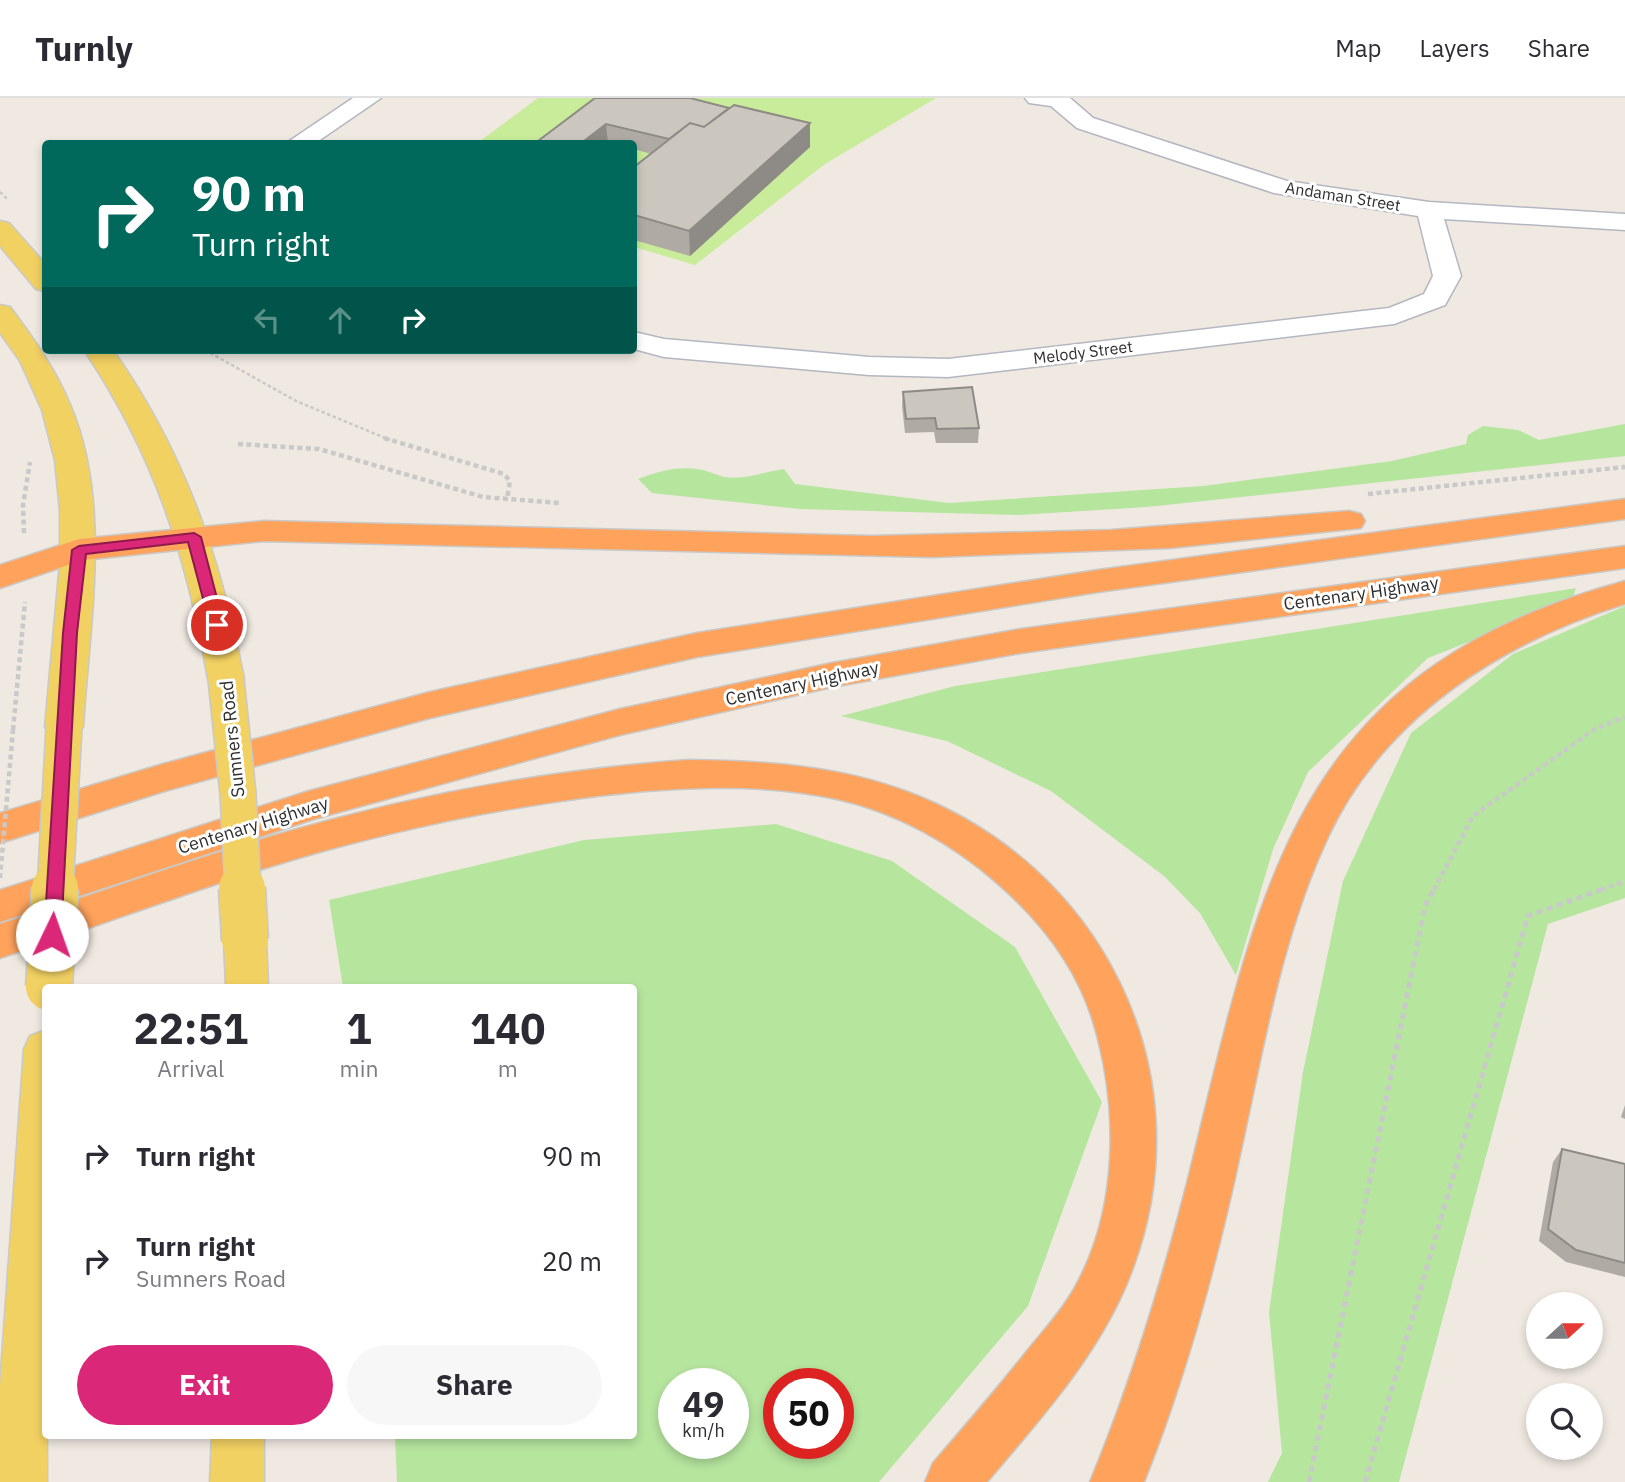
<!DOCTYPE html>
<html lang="en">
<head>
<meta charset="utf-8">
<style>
  body { margin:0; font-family:"IBM Plex Sans",sans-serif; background:#f7f7f7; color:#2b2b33; height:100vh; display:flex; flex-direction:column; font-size:26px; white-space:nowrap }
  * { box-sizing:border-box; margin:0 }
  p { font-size:23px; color:#7c7c81 }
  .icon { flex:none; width:38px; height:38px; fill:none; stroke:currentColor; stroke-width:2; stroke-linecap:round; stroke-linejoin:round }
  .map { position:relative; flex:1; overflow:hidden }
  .sheet { position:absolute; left:42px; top:886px; width:595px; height:455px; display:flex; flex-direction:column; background:#fff; border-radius:7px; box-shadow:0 4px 10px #0003 }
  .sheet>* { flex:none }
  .top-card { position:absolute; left:42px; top:42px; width:595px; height:214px; border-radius:7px; box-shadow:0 4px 10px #0003; background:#00695c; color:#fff; overflow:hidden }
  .needle { width:46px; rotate:69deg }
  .buttons { position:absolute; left:1526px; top:1194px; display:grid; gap:14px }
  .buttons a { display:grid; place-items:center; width:77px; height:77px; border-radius:50%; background:#fff; box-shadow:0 4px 10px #0003; font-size:35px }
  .speed { position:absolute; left:658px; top:1270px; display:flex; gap:14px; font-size:35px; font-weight:700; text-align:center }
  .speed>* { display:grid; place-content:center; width:91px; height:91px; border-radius:50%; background:#fff; box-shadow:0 4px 10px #0003; line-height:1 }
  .speed small { font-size:18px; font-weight:400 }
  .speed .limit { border:10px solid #d22; background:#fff; color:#111 }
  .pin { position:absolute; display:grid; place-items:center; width:60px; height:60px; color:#fff; margin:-30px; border:4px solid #fff; border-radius:50%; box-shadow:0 2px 7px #0007 }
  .me { position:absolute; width:77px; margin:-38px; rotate:3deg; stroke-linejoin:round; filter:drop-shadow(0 0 5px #0008) }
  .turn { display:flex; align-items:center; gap:24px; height:147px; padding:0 35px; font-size:32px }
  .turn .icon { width:91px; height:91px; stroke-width:2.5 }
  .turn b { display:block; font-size:49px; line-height:60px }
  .lanes { display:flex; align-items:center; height:66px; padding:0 35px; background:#0003; justify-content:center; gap:35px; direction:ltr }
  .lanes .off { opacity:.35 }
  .eta { display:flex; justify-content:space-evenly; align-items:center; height:119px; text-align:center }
  .eta b { font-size:42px; font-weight:700; line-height:49px }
  .cta { display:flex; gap:14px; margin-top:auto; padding:14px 35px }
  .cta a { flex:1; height:80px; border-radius:42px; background:#db2777; color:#fff; font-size:28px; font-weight:700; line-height:80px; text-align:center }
  .cta a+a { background:#f7f7f7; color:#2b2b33 }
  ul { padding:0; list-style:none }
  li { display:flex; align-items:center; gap:21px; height:105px; padding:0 35px }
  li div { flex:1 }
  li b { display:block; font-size:26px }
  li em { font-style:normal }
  header { display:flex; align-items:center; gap:42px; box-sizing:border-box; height:98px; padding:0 35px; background:#fff; border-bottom:2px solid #e1e1e2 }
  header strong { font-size:33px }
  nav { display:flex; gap:38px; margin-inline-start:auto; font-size:24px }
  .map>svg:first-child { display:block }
</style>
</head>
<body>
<header>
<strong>Turnly</strong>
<nav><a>Map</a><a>Layers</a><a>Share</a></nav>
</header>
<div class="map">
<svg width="1625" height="1384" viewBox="0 0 1625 1384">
  <rect width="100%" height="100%" fill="#efe9e1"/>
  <!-- green -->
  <path fill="#b6e59e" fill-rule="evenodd" d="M 1625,326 L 1625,358 L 1147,409 L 1018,417 L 800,411 L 652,395 L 638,381 C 659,373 680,367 703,372 C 710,374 717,377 724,379 C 746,382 763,374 784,371 L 795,386 L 949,405 L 1203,388 L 1392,363 L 1466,346 L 1468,337 L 1483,328 L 1518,332 L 1539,342 Z
    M 1576,490 L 1572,503 L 1428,560 L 1308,674 L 1273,751 L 1236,877 L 1200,815 L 1164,778 L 1051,693 L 947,643 L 841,618 L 955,588 Z
    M 1625,508 L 1625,800 L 1548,826 L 1399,1384 L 1268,1384 L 1282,1355 L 1269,1214 L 1303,974 L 1343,783 L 1411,635 L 1513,556 Z
    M 776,726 L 892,763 L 1015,849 L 1102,1004 L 1028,1208 L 879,1384 L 397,1384 L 395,1337 L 634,1337 L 634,889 L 343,889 L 329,802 L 584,742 ZM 733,1286 L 733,1346 L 674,1346 L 674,1286 ZM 779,1286 L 838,1286 L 838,1346 L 779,1346 Z"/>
  <!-- pitch -->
  <path fill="#c9ec9a" d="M 538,0 L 936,0 L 825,66 L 695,167 L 634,149 L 634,46 L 476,46 Z"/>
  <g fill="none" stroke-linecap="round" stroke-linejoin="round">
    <defs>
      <path id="minor" d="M 353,0 L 381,0 L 314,46 L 285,46 Z
        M 1025,0 L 1070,0 L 1093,20 L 1287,83 L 1429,104 L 1625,116 L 1625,132 L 1444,121 L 1461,178 L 1445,207 L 1394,226 L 948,279 L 869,277 L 664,259 L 634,251 L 634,234 L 664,241 L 869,259 L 948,261 L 1389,210 L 1424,196 L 1433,178 L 1418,118 L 1274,95 L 1077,30 L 1051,8 L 1029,5 Z"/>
      <path id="major" d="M 0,123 L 9,125 L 46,167 L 46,193 L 36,191 L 0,148 Z
        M 0,207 L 10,209 C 34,241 56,272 71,309 C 112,407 89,527 83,629 L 77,638 L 64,642 L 51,638 L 45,629 L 60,465 L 60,413 L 55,362 L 42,312 L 20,263 L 0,235 Z
        M 84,252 L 113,252 C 185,355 220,458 244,581 L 239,590 L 226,594 L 213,590 L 208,581 C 187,458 154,356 84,252 Z
        M 245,825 L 260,830 L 266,842 L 268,889 L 226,889 L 224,842 L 230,830 Z
        M 46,932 L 47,1384 L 0,1384 L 0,1288 L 24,951 L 30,938 Z
        M 212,1337 L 264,1337 L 264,1384 L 210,1384 Z"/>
      <path id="highway" d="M 1625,401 L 1625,421 L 1098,494 L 697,559 L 430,620 L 165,693 L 0,745 L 0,715 L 163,666 L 430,594 L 697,535 L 1098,472 Z
        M 1349,413 L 1361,416 L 1365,423 L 1361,430 L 1170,450 L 932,459 L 264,443 L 83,462 L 0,490 L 0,467 L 79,441 L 264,423 L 872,438 L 1111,432 Z
        M 1625,448 L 1625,470 L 1021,555 L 832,589 L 620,637 L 314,721 L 0,824 L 0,792 L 309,693 L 620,611 L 832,565 L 1021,531 Z
        M 1625,483 L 1625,506 C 1502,544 1384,619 1328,739 C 1282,837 1264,947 1241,1052 C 1217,1165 1187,1276 1144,1384 L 1090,1384 C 1133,1280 1165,1174 1192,1065 C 1263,774 1299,572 1625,483 Z
        M 688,662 C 763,663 835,667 905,693 C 1099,764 1205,971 1134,1167 C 1105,1250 1043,1318 987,1384 L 925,1384 L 933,1365 C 965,1328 997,1291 1027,1253 C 1043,1233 1061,1214 1074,1191 C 1119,1112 1119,1009 1093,923 C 1076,868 1039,821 996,784 C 951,745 896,714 837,701 C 759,684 675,689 597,698 C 486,712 376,736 269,769 C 179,797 90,831 0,860 L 0,826 C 91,798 181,765 272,738 C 408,698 547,672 688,662 Z"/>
    </defs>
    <!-- minor casing -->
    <use href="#minor" stroke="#b4b7c1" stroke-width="3"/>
    <!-- major casing -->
    <use href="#major" stroke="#c9c9c9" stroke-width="3"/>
    <!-- highway casing -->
    <use href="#highway" stroke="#c9c9c9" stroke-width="3"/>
    <!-- path-far2 -->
    <path stroke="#c9c9c9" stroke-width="2.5" stroke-dasharray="3.5 2.5" stroke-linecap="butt" d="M 0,94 L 8,102
      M 205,252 L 296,303 L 390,342"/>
    <!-- path-far1 -->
    <path stroke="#c9c9c9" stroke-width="4.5" stroke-dasharray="5 3.5" stroke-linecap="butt" d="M 384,340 L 504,376 L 510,383 L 507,401
      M 238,346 L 319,351 L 483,399 L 560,405
      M 1368,396 L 1625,369
      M 24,435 L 23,407 L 30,364
      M 13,632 L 25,504
      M 1434,792 L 1473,718 L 1595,631 L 1625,619
      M 1601,792 L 1625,783"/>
    <!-- path -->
    <path stroke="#c9c9c9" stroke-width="5" stroke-dasharray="6 4.5" stroke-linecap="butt" d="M 1309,1384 L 1425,808 L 1435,790
      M 1365,1384 L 1528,818 L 1606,790"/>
    <!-- minor -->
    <use href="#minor" fill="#fff" fill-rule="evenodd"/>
    <!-- major -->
    <use href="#major" fill="#f2d163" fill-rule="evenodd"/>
    <!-- highway -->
    <use href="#highway" fill="#ffa35c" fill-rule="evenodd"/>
    <defs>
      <path id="major-bridge-far1" d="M 226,581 L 238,696 L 243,792
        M 55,792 L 64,629"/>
      <path id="major-bridge" d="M 242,790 L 245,842
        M 49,889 L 55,790"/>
    </defs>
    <!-- major-bridge-far1 casing -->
    <use href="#major-bridge-far1" stroke="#c9c9c9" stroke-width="38" stroke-linecap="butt"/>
    <!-- major-bridge casing -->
    <use href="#major-bridge" stroke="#c9c9c9" stroke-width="49" stroke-linecap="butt"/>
    <!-- path-bridge -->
    <path stroke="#c9c9c9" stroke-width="4.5" stroke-dasharray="5 3.5" stroke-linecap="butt" d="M 0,780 L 13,632"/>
    <!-- major-bridge-far1 -->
    <use href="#major-bridge-far1" stroke="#f2d163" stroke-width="35"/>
    <!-- major-bridge -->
    <use href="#major-bridge" stroke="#f2d163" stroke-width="46"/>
  </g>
  <!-- wall -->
  <path fill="#afaba4" d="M 595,0 L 810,49 L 690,158 L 634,142 L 634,69 L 651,56 L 634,51 L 634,46 L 534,46 Z
    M 903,294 L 979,330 L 978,345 L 936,345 L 934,334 L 905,335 L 902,308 Z
    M 1625,1007 L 1625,1021 L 1621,1019 Z
    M 1562,1051 L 1625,1066 L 1625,1179 L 1566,1164 L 1539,1143 L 1553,1064 Z"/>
  <!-- shaded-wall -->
  <path fill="#8e8b86" d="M 810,25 L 810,49 L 690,158 L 689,133 Z
    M 606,26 L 608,45 L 607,46 L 580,46 Z"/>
  <!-- building -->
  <path fill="#cbc7bf" stroke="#8e8b86" stroke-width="2" d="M 595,0 L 690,0 L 729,10 L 704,29 L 690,25 L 669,41 L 606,26 L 580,46 L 534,46 Z
    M 734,7 L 810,25 L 689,133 L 634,117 L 634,69 L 690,25 L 704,29 Z
    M 972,289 L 979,330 L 937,331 L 935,320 L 906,321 L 903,294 Z
    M 1562,1051 L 1625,1066 L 1625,1165 L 1576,1152 L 1548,1131 Z"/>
  <!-- route -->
  <path fill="#db2777" stroke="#8e194d" stroke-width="2" d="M 194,435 L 201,439 L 224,527 L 217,532 L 210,527 L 188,444 L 86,456 L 77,535 L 61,837 L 58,842 L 46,842 L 44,837 L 63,535 L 72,452 L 79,448 Z"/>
  <g text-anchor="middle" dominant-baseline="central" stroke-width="6" stroke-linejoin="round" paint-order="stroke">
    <!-- far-street labels -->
    <g font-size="16" fill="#2e2e2e" stroke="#fff">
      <text transform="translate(1343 98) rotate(9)">Andaman Street</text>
      <text transform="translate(1083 254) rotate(-7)">Melody Street</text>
    </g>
    <!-- street labels -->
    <g font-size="18" fill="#2e2e2e" stroke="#fff">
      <text transform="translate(1361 495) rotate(-8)">Centenary Highway</text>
      <text transform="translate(802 585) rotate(-12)">Centenary Highway</text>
      <text transform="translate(232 641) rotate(-96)">Sumners Road</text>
      <text transform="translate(253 727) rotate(-17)">Centenary Highway</text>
    </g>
  </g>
</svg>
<div class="buttons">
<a><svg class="needle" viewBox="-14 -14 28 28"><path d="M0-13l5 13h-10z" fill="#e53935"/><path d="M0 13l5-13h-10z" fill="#7c7c81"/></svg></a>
<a><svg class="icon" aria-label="search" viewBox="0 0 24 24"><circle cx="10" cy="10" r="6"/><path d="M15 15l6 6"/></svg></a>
</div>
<div class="speed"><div>49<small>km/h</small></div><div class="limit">50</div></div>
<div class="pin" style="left:217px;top:527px;background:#d93025"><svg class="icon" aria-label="arrive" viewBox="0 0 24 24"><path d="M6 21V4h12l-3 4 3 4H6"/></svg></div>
<svg class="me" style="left:52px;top:837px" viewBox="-20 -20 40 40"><circle r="19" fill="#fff"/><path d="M0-13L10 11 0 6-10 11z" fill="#db2777"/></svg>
<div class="top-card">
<div class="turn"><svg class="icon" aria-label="right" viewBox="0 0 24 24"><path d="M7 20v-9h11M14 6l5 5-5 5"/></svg><div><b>90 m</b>Turn right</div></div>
<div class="lanes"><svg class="icon off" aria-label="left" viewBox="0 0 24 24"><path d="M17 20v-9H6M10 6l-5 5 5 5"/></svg><svg class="icon off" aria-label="ahead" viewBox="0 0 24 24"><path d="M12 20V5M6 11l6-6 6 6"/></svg><svg class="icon" aria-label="right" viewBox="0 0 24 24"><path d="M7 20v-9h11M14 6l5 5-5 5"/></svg></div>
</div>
<section class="sheet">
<div class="eta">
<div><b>22:51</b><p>Arrival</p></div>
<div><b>1</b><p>min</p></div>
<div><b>140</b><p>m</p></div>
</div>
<ul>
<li><svg class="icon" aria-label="right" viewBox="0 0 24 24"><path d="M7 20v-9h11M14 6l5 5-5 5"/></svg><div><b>Turn right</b></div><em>90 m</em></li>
<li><svg class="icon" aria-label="right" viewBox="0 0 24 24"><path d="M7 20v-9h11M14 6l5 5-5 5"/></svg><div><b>Turn right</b><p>Sumners Road</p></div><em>20 m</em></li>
</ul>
<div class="cta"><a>Exit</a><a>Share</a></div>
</section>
</div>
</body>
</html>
